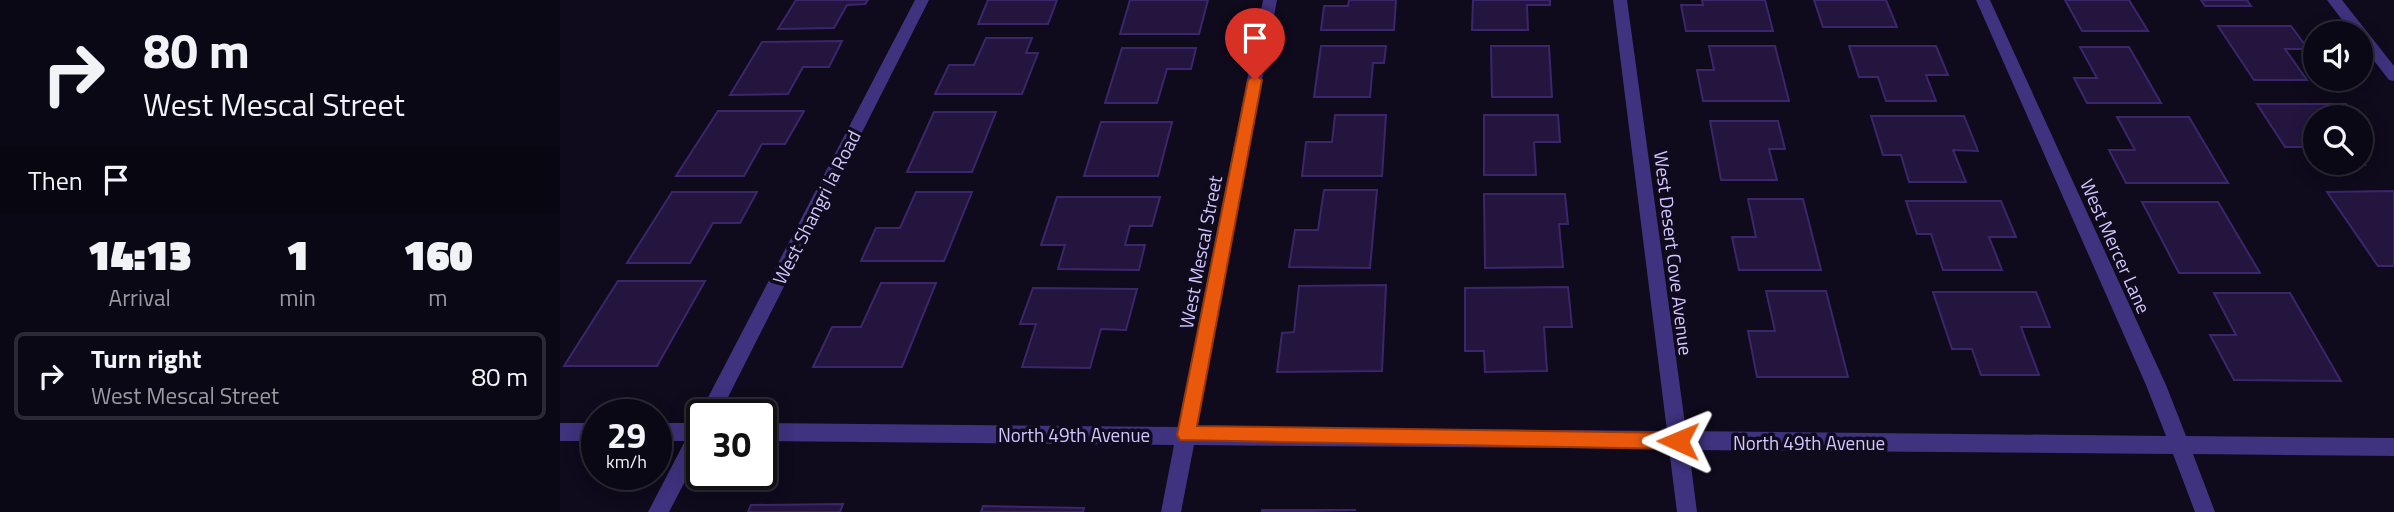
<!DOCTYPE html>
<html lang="en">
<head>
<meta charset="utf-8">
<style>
  body { margin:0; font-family:"Titillium Web",sans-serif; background:#14111e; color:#f1f3f6; height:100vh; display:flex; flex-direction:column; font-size:26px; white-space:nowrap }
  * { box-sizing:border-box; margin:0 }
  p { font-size:23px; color:#9a9aa0 }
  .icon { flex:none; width:38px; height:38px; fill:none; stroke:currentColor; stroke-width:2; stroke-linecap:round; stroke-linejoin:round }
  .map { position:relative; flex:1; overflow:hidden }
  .sheet { display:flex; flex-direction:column; background:#0b0815; width:560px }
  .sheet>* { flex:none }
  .hud { background:#0b0815; color:#f1f3f6; overflow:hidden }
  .buttons { position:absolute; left:1743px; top:21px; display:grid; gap:14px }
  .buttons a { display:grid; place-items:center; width:70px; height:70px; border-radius:50%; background:#0b0815; box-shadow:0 4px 18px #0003,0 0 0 2px #2b2934; font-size:35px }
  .speed { position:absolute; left:21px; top:399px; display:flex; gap:14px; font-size:35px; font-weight:700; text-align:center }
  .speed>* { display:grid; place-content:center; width:91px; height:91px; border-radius:50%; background:#0b0815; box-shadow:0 4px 18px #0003,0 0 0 2px #2b2934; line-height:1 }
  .speed small { font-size:18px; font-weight:400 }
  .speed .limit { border:4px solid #111; border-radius:10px; background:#fff; color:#111 }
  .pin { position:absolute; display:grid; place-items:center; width:60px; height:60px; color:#fff; margin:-72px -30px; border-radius:50% 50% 50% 0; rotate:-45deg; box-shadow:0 0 7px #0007 }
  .pin .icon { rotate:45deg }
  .me { position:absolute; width:77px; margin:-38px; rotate:271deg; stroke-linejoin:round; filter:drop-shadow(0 0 5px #0008) }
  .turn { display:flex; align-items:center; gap:24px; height:147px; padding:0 28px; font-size:32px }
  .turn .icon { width:91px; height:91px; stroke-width:2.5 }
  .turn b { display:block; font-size:49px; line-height:60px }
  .then { display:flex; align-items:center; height:66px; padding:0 28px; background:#0003; gap:14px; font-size:26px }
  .eta { display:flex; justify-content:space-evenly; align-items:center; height:119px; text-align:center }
  .eta b { font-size:42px; font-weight:800; line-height:49px }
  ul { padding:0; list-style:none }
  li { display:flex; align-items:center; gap:21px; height:88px; margin:0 14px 10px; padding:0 14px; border:4px solid #2b2934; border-radius:10px }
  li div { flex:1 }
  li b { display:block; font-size:26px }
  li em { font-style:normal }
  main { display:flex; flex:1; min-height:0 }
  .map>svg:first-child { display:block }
</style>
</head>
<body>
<main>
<section class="sheet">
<div class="hud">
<div class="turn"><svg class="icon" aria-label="right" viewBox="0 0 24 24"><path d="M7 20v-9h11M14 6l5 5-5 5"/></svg><div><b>80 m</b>West Mescal Street</div></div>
<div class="then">Then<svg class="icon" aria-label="arrive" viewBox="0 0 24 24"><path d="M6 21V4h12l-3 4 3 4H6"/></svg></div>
</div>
<div class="eta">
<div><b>14:13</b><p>Arrival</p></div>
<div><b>1</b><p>min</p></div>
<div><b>160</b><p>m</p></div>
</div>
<ul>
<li><svg class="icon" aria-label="right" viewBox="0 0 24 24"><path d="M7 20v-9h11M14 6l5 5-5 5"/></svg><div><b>Turn right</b><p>West Mescal Street</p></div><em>80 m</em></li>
</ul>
</section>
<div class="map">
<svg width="1834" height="512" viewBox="0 0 1834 512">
  <rect width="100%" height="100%" fill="#0f0a1c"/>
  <!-- building -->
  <path fill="#23153e" stroke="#3c266b" stroke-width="2" d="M 236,0 L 308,0 L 305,4 L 287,5 L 274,28 L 218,29 Z
    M 428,0 L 497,0 L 488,24 L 418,24 Z
    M 570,0 L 648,0 L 639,34 L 560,34 Z
    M 789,0 L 836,0 L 834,30 L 761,30 L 764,6 L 788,6 Z
    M 913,0 L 990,0 L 990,5 L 967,5 L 968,30 L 912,30 Z
    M 1142,0 L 1205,0 L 1213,31 L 1126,31 L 1121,5 L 1143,5 Z
    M 1254,0 L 1326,0 L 1337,27 L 1263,27 Z
    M 1505,0 L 1569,0 L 1588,31 L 1522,31 Z
    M 1641,0 L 1687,0 L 1691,6 L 1645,6 Z
    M 1658,26 L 1731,26 L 1748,49 L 1725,49 L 1747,80 L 1694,80 Z
    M 426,38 L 472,38 L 466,53 L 478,53 L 462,94 L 375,94 L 389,65 L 414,65 Z
    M 282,41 L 269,67 L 243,67 L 228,94 L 170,95 L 202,42 Z
    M 761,46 L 826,46 L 824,63 L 813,63 L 810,97 L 754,97 Z
    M 931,46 L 989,46 L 992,97 L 932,97 Z
    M 1149,46 L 1215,46 L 1229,101 L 1143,101 L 1137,70 L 1154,70 Z
    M 1289,46 L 1376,46 L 1388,75 L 1366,75 L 1376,101 L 1326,101 L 1318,77 L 1299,77 Z
    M 1520,47 L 1569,47 L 1601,103 L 1527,103 L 1514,78 L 1537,78 Z
    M 562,48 L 636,48 L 631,69 L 607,69 L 597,103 L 545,103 Z
    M 1697,104 L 1786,104 L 1796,117 L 1755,117 L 1755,163 L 1801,163 L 1801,159 L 1805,165 L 1754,165 L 1742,147 L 1725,147 Z
    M 158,111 L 244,111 L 225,144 L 202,144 L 184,176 L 116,176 Z
    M 374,112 L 436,112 L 412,172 L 347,172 Z
    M 775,115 L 826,115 L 822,176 L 742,176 L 746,142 L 772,142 Z
    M 924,115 L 998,115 L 1000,142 L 974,142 L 976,175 L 924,175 Z
    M 1311,116 L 1404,116 L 1418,151 L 1393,150 L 1406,182 L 1349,182 L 1341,155 L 1323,155 Z
    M 1557,117 L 1629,117 L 1668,183 L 1566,183 L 1549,150 L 1575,150 Z
    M 1150,121 L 1218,121 L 1225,149 L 1209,149 L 1217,180 L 1161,180 Z
    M 541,122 L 612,122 L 598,176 L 524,176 Z
    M 764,190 L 817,190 L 810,268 L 729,267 L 735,230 L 758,230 Z
    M 1834,191 L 1834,266 L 1818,266 L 1767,192 Z
    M 112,192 L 197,192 L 180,223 L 153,223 L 130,263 L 67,263 Z
    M 356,192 L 412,192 L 384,261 L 301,261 L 316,228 L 340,228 Z
    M 924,194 L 1005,194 L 1008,224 L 999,224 L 1003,267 L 925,268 Z
    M 497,197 L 600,197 L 592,226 L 570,226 L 565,245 L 585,245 L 579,270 L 498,269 L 505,245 L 481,245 Z
    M 1188,199 L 1243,199 L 1261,270 L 1179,270 L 1172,237 L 1196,237 Z
    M 1346,201 L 1441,201 L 1456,237 L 1429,237 L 1442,270 L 1383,270 L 1371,234 L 1357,234 Z
    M 1582,202 L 1658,202 L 1700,273 L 1619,273 Z
    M 58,281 L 145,281 L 97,366 L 4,366 Z
    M 321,283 L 376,283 L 342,367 L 253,367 L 272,327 L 301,327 Z
    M 826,285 L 822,371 L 717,372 L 722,333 L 734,332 L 739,286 Z
    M 1008,287 L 1012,327 L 984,327 L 987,371 L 925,372 L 924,351 L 905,351 L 905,288 Z
    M 473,288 L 577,289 L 566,330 L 541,329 L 530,368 L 462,367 L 476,324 L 460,324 Z
    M 1206,291 L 1266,291 L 1288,377 L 1197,377 L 1188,331 L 1215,331 Z
    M 1373,292 L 1476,292 L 1490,327 L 1461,327 L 1479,375 L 1421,375 L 1412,349 L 1392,349 Z
    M 1654,293 L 1730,293 L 1781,381 L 1674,380 L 1650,335 L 1676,335 Z
    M 283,504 L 280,512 L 188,512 L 191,505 Z
    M 423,506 L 524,508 L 523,512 L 421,512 Z
    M 702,510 L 796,510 L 702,512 Z"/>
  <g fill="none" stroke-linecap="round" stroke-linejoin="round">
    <!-- minor -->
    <path fill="#3f327e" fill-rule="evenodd" d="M 355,0 L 369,0 L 159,415 L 142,415 L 142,449 L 109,512 L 88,512 L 125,441 L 96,441 L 96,423 L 135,423 L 142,420 L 139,415 L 142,409 Z
      M 703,0 L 717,0 L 637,427 L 1107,431 L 1053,0 L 1067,0 L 1126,431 L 1606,436 L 1586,385 L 1416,0 L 1430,0 L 1606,385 L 1626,436 L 1834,438 L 1834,456 L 1633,454 L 1655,512 L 1635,512 L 1613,454 L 1129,450 L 1137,512 L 1117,512 L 1109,449 L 634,445 L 621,512 L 601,512 L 614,445 L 201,441 L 201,423 L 618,427 Z
      M 1767,0 L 1782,0 L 1834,66 L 1834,81 L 1829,80 L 1801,44 L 1801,33 L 1792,33 Z
      M 0,423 L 37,423 L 37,441 L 0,441 Z"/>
  </g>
  <!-- route -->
  <path fill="#ea580c" stroke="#983908" stroke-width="2" d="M 695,75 L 702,80 L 637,426 L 1118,433 L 1124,435 L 1127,441 L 1124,447 L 1118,449 L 620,440 L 617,435 L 688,80 Z"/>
  <g text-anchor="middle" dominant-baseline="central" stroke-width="7" stroke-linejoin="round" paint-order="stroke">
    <!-- street labels -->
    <g font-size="19" fill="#d3c5ff" stroke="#0f0a1c">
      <text transform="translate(256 207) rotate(-63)">West Shangri la Road</text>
      <text transform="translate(1556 246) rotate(66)">West Mercer Lane</text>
      <text transform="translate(640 252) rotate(-79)">West Mescal Street</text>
      <text transform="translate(1114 253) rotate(83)">West Desert Cove Avenue</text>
      <text x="514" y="434">North 49th Avenue</text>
      <text x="1249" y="442">North 49th Avenue</text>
    </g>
  </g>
</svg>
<div class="buttons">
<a><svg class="icon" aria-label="sound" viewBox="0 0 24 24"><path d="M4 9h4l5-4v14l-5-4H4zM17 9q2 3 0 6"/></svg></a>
<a><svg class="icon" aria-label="search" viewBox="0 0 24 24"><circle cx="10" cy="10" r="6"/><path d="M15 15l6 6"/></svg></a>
</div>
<div class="speed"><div>29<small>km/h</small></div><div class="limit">30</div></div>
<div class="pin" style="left:695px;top:80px;background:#d93025"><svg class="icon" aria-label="arrive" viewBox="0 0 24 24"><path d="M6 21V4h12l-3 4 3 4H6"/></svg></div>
<svg class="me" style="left:1118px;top:441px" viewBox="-20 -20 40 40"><path d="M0-17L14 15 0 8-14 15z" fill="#ea580c" stroke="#fff" stroke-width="4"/></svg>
</div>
</main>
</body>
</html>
